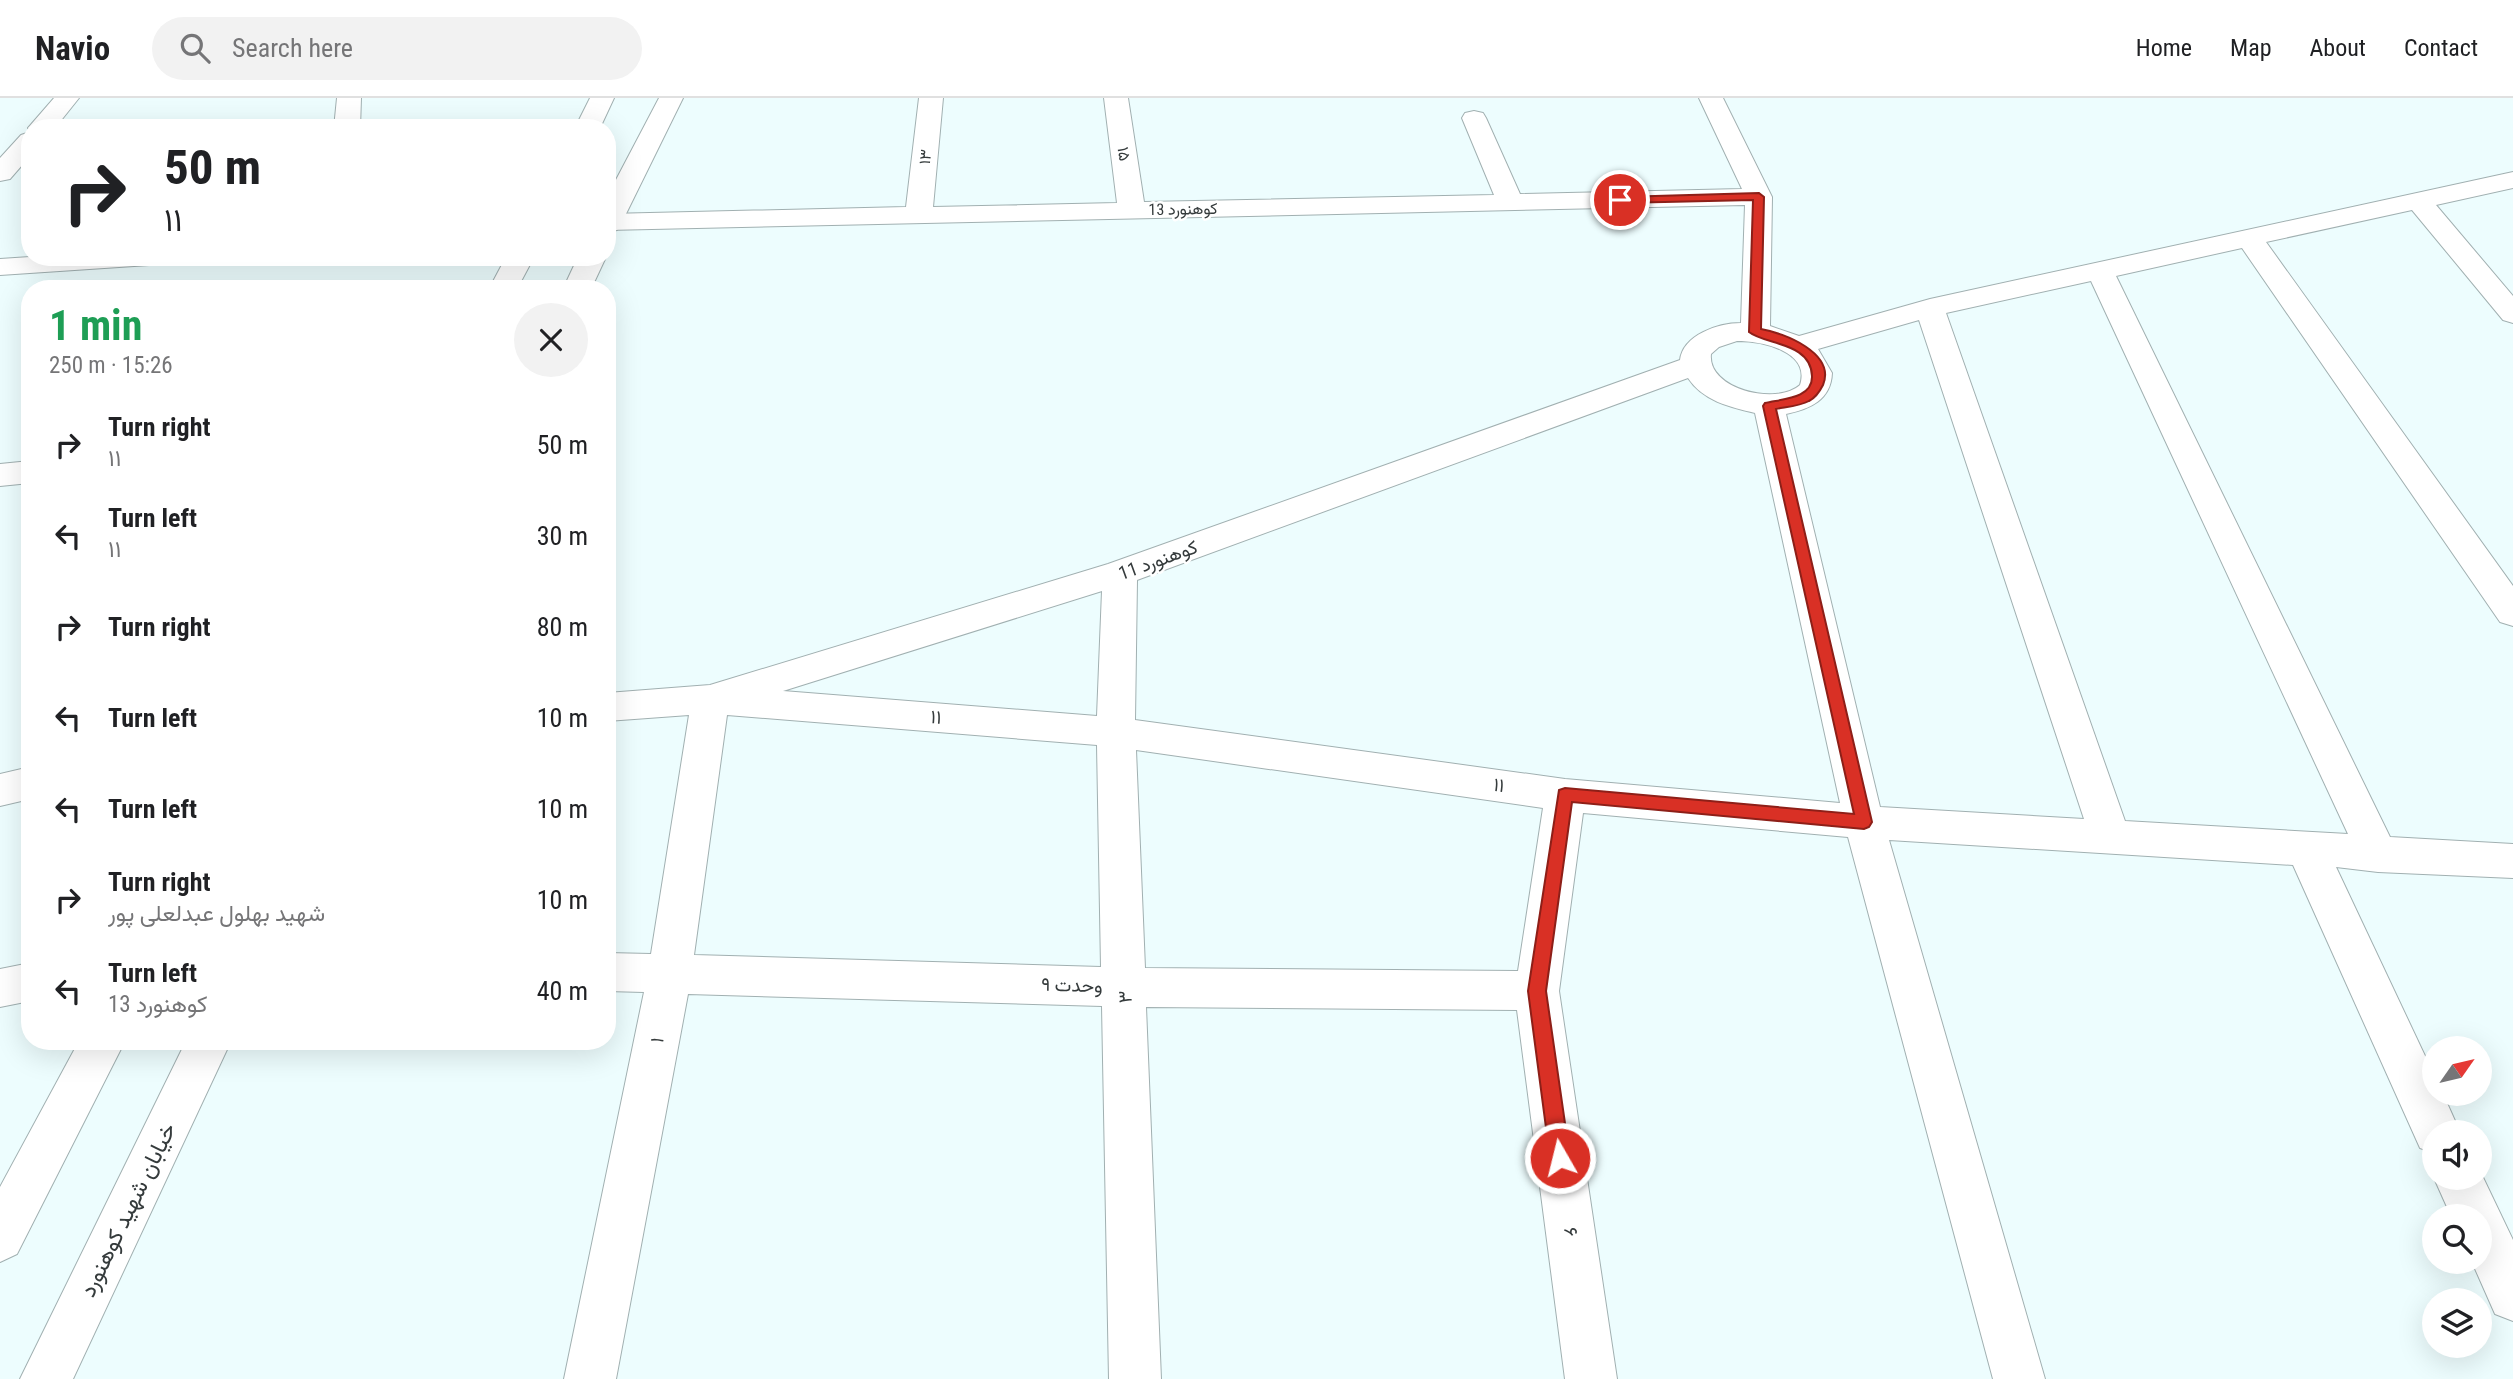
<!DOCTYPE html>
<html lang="en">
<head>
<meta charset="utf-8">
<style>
  body { margin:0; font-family:"Roboto Condensed",Vazirmatn,sans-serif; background:#f2f2f2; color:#202124; height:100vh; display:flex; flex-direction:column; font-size:26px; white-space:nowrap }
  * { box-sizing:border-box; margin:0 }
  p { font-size:23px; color:#757577 }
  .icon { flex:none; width:38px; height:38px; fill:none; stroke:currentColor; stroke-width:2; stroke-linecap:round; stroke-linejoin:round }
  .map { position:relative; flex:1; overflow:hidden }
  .side { position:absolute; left:21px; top:182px; width:595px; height:770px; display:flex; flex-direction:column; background:#fff; border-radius:28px; box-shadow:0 7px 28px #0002 }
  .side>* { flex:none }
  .top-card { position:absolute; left:21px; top:21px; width:595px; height:147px; border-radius:28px; box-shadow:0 7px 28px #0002; background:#fff; color:#202124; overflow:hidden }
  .needle { width:46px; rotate:56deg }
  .controls { position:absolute; left:2422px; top:938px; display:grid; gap:14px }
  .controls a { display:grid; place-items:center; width:70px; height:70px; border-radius:50%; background:#fff; box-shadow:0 7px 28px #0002; font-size:35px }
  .pin { position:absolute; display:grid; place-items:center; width:60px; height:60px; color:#fff; margin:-30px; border:4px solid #fff; border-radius:50%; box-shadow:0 2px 7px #0007 }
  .me { position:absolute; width:77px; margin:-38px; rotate:352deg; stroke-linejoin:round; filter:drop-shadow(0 0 5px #0008) }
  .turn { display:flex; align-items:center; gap:24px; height:147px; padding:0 28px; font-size:32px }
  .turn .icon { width:91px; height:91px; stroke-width:2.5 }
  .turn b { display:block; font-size:49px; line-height:60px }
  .round { display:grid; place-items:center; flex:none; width:74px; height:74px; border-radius:37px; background:#f2f2f2 }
  .head { display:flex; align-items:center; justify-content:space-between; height:119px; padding:0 28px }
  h1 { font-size:42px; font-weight:700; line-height:52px; color:#1e9e55 }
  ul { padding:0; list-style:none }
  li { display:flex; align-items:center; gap:21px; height:91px; padding:0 28px }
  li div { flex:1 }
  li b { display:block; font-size:26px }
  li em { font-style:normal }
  header { display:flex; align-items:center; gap:42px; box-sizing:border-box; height:98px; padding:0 35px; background:#fff; border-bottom:2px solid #e0e0e0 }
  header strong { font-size:33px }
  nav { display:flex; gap:38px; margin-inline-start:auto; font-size:24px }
  .search { width:490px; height:63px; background:#f2f2f2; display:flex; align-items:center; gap:18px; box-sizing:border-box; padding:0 24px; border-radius:38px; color:#757577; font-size:26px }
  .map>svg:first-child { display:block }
</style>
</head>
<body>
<header>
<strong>Navio</strong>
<div class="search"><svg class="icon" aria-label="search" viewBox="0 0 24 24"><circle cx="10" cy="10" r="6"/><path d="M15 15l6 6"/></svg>Search here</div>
<nav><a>Home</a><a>Map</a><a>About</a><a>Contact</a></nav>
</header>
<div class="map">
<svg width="2513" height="1281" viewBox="0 0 2513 1281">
  <rect width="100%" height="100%" fill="#edfdfe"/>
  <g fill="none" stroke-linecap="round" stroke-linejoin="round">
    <defs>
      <path id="minor" d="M 54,0 L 79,0 L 55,30 L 30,30 L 30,32 L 28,30 Z
        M 337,0 L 361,0 L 360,30 L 334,30 Z
        M 919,0 L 943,0 L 933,109 L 1117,105 L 1104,0 L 1128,0 L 1144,104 L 1494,97 L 1462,20 L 1465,15 L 1474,13 L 1483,15 L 1486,20 L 1520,96 L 1742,91 L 1699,0 L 1723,0 L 1772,99 L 1770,228 L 1799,238 L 1930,201 L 2513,74 L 2513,90 L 2436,107 L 2513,198 L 2513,225 L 2503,222 L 2412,112 L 2266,144 L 2513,488 L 2513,528 L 2500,524 L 2242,150 L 2116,178 L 2390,739 L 2513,746 L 2513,780 L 2378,774 L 2336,769 L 2434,977 L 2434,996 L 2443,996 L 2460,1034 L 2434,1034 L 2434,1055 L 2420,1050 L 2293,767 L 1889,742 L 2045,1281 L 1993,1281 L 1848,739 L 1583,715 L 1559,893 L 1617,1281 L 1565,1281 L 1517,912 L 1146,909 L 1161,1281 L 1109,1281 L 1102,908 L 688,896 L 616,1281 L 564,1281 L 644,894 L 607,893 L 607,855 L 651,856 L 689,617 L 607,623 L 607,595 L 710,587 L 1108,466 L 1680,262 C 1683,237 1718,225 1741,225 L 1745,107 L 607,132 L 608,116 L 906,109 ZM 2091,183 L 2348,736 L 2125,723 L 1946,215 ZM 1919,222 L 2084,721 L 1880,709 L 1786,316 C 1810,311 1831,302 1832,275 L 1818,251 ZM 1737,243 C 1762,243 1811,253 1800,287 C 1776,308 1707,291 1711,256 L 1719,249 ZM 1688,280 C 1703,303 1730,309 1755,315 L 1840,705 L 1565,681 L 1135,622 L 1137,482 ZM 1102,493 L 1097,618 L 783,593 ZM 727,617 L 1097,647 L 1101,869 L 694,857 ZM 1136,652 L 1543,710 L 1518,873 L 1145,870 Z
        M 30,34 L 30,58 L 10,81 L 0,83 L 0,60 L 21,37 Z
        M 30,159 L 163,159 L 159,165 L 149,167 L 0,177 L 0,161 Z
        M 30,363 L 30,385 L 0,388 L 0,366 Z
        M 30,669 L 30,701 L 0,708 L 0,676 Z
        M 30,865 L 30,903 L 0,909 L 0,871 Z
        M 2480,1073 L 2513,1142 L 2513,1223 L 2495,1216 L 2472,1164 L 2480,1164 L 2480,1118 L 2451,1118 L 2434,1080 L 2480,1080 Z"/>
      <path id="major" d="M 590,0 L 614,0 L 600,30 L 575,30 Z
        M 659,0 L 683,0 L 621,126 L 617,132 L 607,134 L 607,99 Z
        M 506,159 L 534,159 L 517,191 L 489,191 Z
        M 578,159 L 606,159 L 591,191 L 563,191 Z
        M 79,943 L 125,943 L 17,1156 L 0,1164 L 0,1089 Z
        M 186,943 L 231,943 L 73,1281 L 20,1281 Z"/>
    </defs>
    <!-- minor casing -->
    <use href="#minor" stroke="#a1b0b1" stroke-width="2"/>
    <!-- major casing -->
    <use href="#major" stroke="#a1b0b1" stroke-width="2"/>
    <!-- minor -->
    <use href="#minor" fill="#fff" fill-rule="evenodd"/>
    <!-- major -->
    <use href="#major" fill="#fff" fill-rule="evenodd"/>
  </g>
  <!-- route -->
  <path fill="#d93025" stroke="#8d1f18" stroke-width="2" d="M 1759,95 L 1764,99 L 1761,231 C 1784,235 1836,255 1823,287 C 1820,293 1815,300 1809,303 C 1800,308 1786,309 1776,311 L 1872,724 L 1869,729 L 1864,731 L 1572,704 L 1546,893 L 1570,1060 L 1567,1066 L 1560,1069 L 1553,1066 L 1550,1060 L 1528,893 L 1559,692 L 1565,690 L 1854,716 L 1763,308 L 1765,305 C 1781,301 1813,301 1812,278 C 1811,244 1765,247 1749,234 L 1753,102 L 1620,105 L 1615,102 L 1620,99 Z"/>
  <g text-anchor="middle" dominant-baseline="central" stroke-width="5" stroke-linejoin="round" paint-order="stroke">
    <!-- far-street labels -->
    <g font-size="16" fill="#353b3c" stroke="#fff">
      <text transform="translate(1124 56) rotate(82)">۱۵</text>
      <text transform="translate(925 59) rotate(-84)">۱۳</text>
      <text transform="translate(1183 111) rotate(-1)">کوهنورد 13</text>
    </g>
    <!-- street labels -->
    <g font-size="19" fill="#353b3c" stroke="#fff">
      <text transform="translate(1158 462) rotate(-20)">کوهنورد 11</text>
      <text transform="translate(936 619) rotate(5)">۱۱</text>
      <text transform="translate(1499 687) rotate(8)">۱۱</text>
      <text transform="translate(1072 887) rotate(2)">۹ وحدت</text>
      <text transform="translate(1125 899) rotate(-92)">۳</text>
      <text transform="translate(657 942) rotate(-79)">۱</text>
      <text transform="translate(1571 1134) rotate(82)">۶</text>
    </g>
    <!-- near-street labels -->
    <g font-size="23" fill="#353b3c" stroke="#fff">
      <text transform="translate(128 1112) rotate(-64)">خیابان شهید کوهنورد</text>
    </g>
  </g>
</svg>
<div class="controls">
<a><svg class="needle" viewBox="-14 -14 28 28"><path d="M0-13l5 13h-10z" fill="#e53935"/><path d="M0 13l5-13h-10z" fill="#757577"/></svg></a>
<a><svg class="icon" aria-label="sound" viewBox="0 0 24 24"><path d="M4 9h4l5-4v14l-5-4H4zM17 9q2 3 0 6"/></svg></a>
<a><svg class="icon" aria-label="search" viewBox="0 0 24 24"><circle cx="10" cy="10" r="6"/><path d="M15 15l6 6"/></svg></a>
<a><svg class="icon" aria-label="layers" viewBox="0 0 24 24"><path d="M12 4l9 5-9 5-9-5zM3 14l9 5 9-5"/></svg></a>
</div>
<div class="pin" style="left:1620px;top:102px;background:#d93025"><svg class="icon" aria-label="arrive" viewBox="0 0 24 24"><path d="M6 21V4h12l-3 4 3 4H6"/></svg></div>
<svg class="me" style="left:1560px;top:1060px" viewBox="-20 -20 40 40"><circle r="17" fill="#d93025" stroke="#fff" stroke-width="3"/><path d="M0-11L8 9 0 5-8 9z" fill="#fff"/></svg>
<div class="top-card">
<div class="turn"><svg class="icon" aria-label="right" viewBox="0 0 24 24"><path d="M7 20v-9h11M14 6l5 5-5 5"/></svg><div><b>50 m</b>۱۱</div></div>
</div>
<section class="side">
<div class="head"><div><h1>1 min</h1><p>250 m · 15:26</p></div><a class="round"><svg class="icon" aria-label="close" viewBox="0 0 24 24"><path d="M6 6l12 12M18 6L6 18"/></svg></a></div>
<ul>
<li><svg class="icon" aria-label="right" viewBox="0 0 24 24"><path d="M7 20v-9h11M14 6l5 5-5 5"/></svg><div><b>Turn right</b><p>۱۱</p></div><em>50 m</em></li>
<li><svg class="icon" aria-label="left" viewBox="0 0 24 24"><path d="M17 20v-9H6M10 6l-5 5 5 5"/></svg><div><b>Turn left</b><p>۱۱</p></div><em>30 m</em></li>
<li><svg class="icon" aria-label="right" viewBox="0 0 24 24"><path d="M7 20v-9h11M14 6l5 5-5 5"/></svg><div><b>Turn right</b></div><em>80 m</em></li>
<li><svg class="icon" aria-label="left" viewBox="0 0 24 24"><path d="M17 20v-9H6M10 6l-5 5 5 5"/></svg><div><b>Turn left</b></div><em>10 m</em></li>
<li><svg class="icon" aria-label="left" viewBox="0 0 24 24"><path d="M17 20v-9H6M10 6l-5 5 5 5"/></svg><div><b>Turn left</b></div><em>10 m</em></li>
<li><svg class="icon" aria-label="right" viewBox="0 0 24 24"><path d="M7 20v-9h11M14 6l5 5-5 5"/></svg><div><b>Turn right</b><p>شهید بهلول عبدلعلی پور</p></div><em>10 m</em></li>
<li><svg class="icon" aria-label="left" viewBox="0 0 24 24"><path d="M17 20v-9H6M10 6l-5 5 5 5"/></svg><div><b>Turn left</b><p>کوهنورد 13</p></div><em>40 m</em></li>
</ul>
</section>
</div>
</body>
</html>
